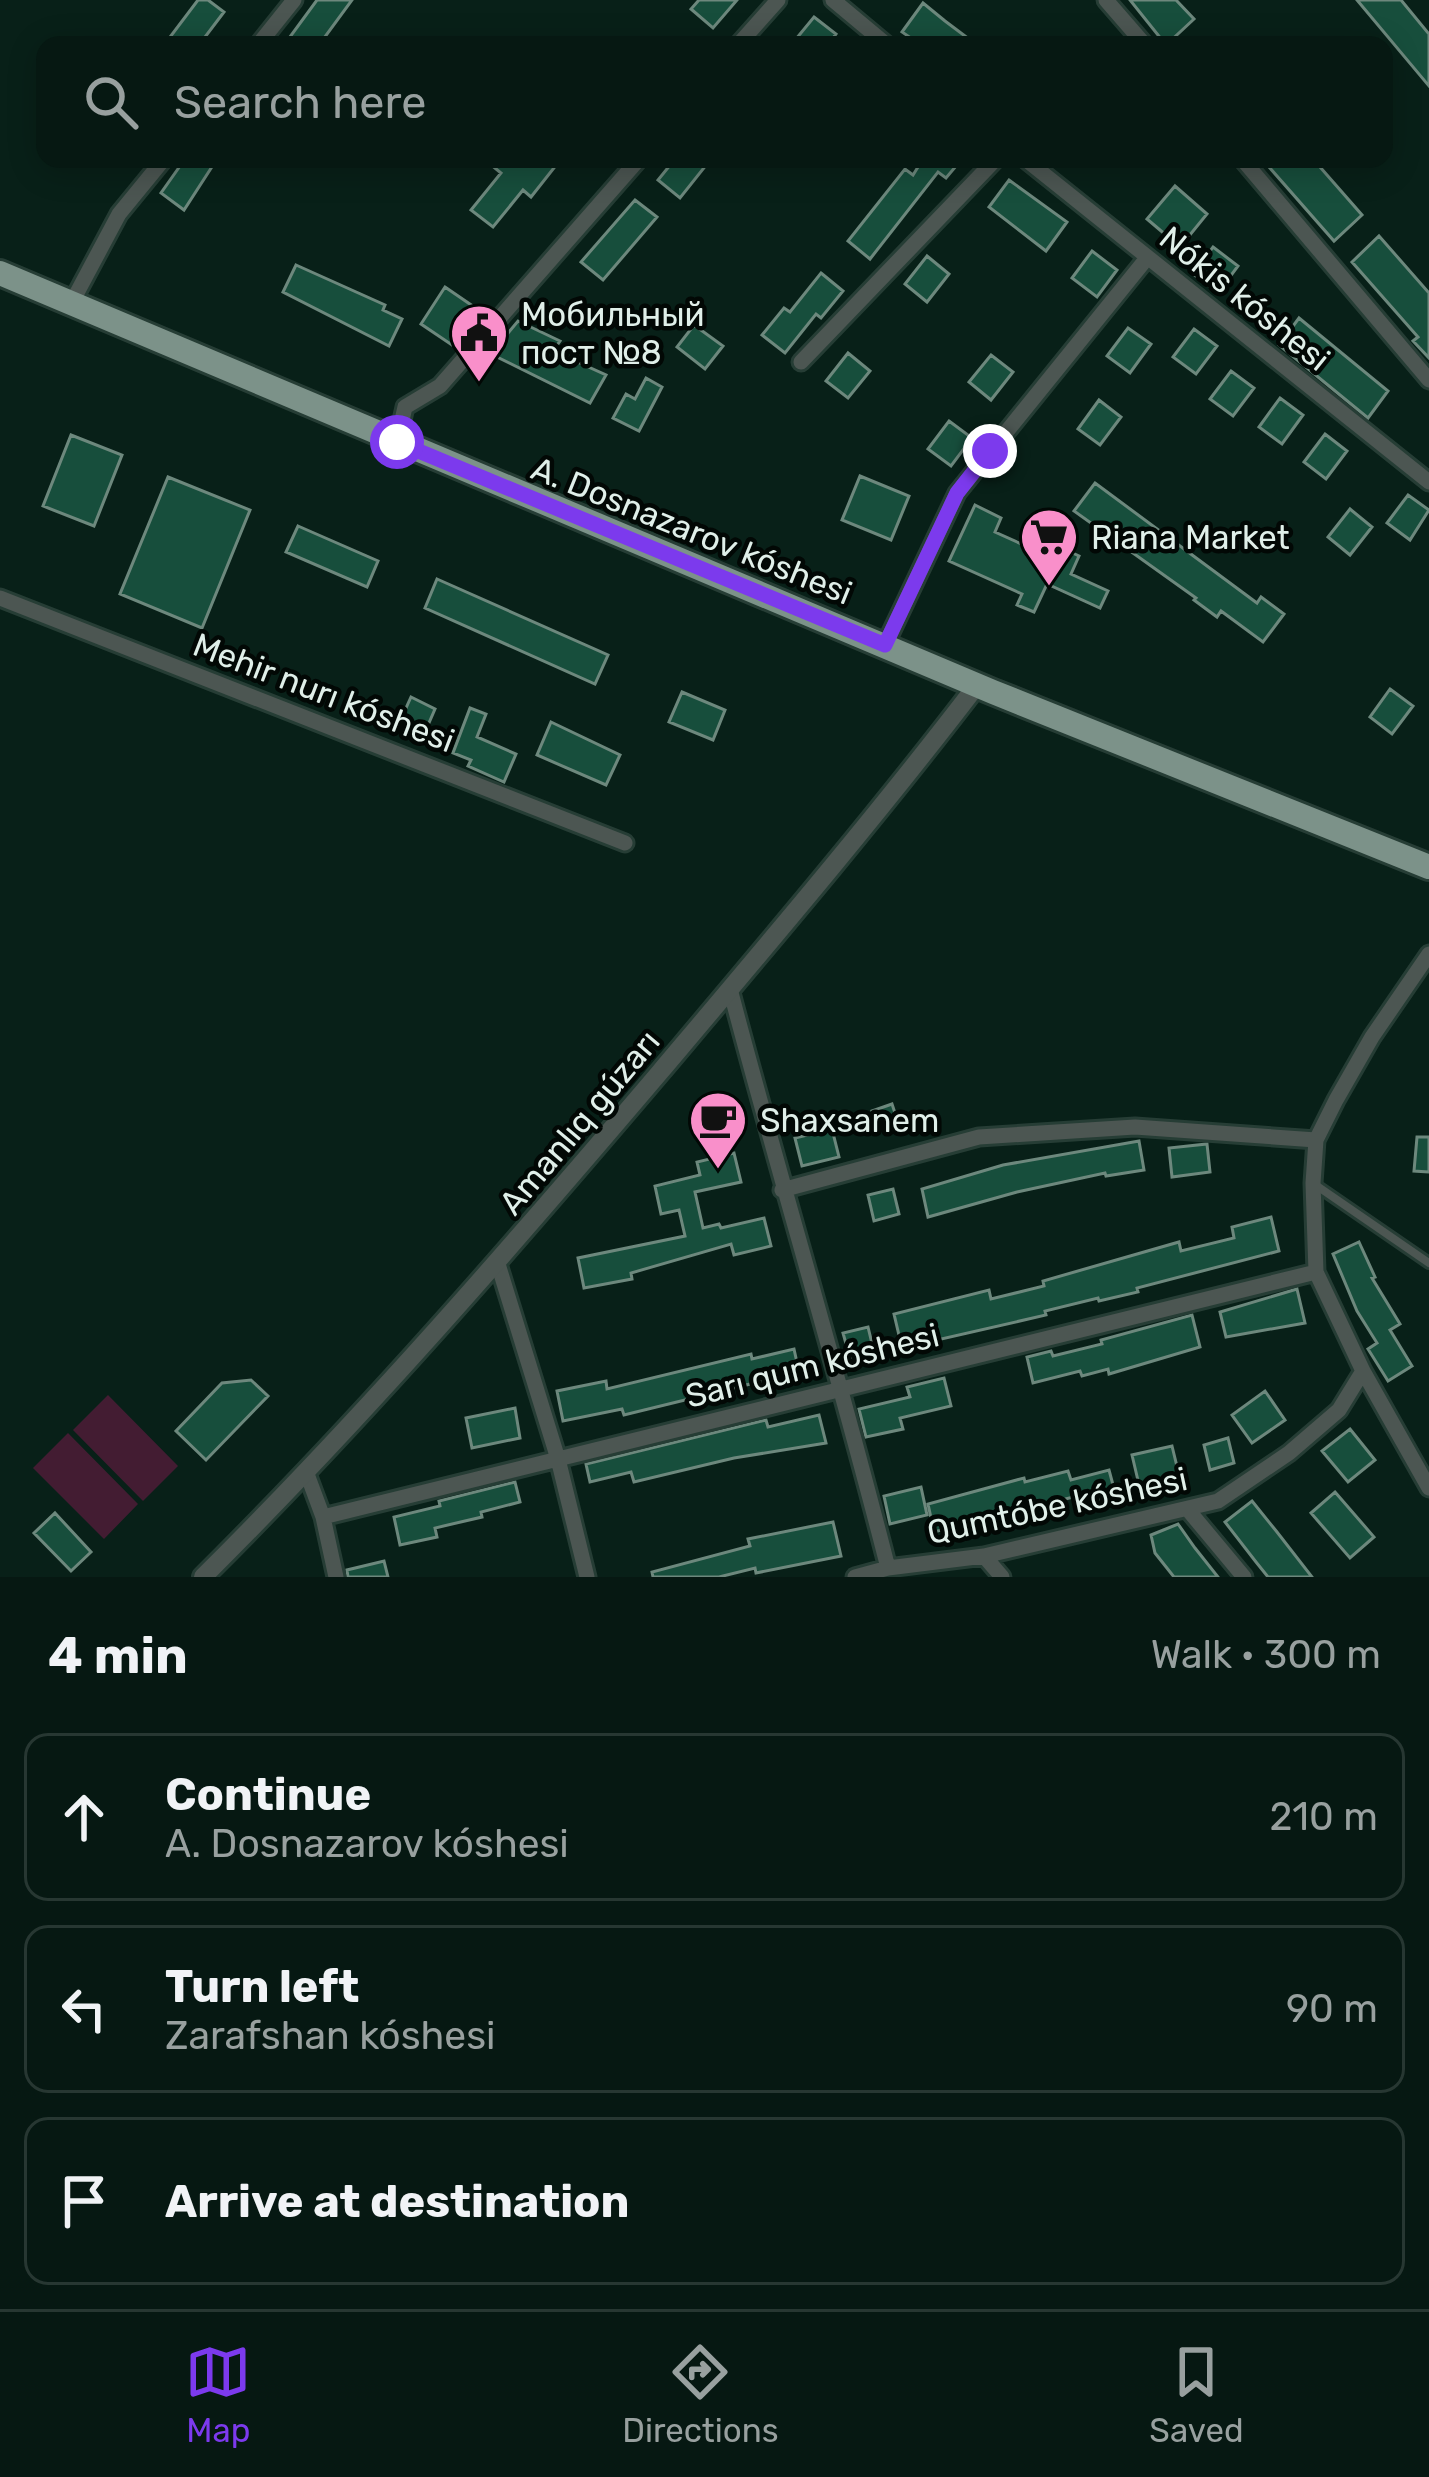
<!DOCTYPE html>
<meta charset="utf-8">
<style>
:root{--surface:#061812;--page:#142520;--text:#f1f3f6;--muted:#98a09f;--line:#273732;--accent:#7c3aed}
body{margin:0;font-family:Rubik,sans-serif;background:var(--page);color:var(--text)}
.stop{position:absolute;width:36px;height:36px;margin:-27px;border:9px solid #7c3aed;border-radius:50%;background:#fff}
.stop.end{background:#7c3aed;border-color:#fff;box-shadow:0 3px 12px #0008}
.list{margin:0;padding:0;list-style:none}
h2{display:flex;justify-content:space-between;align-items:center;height:156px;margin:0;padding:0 48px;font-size:51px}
h2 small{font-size:39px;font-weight:400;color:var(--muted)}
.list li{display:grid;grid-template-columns:78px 1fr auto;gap:36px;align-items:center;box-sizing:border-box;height:168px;margin:0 24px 24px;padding:0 24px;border:3px solid var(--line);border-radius:24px}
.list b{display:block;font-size:45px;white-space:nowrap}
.list p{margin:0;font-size:39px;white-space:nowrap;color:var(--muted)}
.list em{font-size:39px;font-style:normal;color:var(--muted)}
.icon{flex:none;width:66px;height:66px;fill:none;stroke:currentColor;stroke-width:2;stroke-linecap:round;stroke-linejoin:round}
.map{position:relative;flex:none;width:1429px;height:1577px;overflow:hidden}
.search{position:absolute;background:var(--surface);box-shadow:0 6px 30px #0003;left:36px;right:36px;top:36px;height:132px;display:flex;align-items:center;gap:30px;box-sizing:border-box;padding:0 42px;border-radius:24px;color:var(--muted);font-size:45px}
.sheet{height:732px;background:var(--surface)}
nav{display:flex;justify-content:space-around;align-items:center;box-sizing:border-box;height:168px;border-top:3px solid var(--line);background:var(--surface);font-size:33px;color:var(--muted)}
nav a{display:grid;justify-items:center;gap:6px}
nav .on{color:var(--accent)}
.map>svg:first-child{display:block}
.green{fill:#431c32}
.building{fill:#174e3c;stroke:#6d887d;stroke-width:3}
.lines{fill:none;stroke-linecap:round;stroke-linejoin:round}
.service-casing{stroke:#263d35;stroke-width:14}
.minor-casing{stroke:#263d35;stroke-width:21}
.tertiary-casing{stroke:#263d35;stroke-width:24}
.primary-casing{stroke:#263d35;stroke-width:30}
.service{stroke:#4c5652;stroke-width:8}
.minor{stroke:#4c5652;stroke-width:15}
.tertiary{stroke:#4c5652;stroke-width:18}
.primary{stroke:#7c9289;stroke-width:24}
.route{stroke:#7c3aed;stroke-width:15}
.labels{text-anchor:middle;stroke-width:9;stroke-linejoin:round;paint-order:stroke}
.street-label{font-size:33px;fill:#e0efe9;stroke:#020805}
.poi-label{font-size:33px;fill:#e0efe9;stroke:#020805;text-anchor:start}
</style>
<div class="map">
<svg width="1429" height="1577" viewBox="0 0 1429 1577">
<rect width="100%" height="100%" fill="#082018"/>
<path class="green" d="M108 1395 178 1466 143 1501 73 1430Z
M68 1433 138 1504 104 1539 33 1468Z"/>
<path class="building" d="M198 0H208L224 12 199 45H164Z
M317 0H352L319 45H284Z
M699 0H737L713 28 691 9Z
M1130 0H1176L1194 19 1166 45Z
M1357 0H1401L1429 34V86Z
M923 3 945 21 977 45H921L902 32Z
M814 17 836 34 828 45H791Z
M185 159H217L184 210 161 193Z
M484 159H561L531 197 523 190 493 227 471 210 501 173Z
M675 159H711L680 198 658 180Z
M923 159H962L946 178 938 172 870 259 848 241 905 169 913 175Z
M1262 159H1313L1362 215 1334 241Z
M1009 180 1067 222 1046 251 989 207Z
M1175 186 1207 214 1180 247 1147 219Z
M635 200 657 217 603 280 581 262Z
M1379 236 1429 293V358L1413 341 1418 337 1352 262Z
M1213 247 1238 266 1218 293 1193 274Z
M1092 251 1117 270 1097 297 1072 278Z
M927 256 949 274 927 302 905 284Z
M296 265 385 305 383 310 402 319 389 346 283 292Z
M821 273 843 291 821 318 816 314 785 353 762 335 784 308 790 312Z
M445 287 477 309 452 345 421 324Z
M1299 318 1388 391 1368 418 1279 345Z
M518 321 560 341 553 351 606 375 590 403 491 354Z
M694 325 723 346 705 369 677 347Z
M1128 328 1151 344 1130 373 1107 356Z
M1194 329 1217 346 1196 374 1173 357Z
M848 353 870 371 848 398 826 381Z
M991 355 1013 372 991 400 969 382Z
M1231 371 1254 388 1233 416 1210 399Z
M646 378 662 387 639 431 613 418 626 394 635 399Z
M1280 398 1303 415 1282 444 1259 427Z
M1099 400 1121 417 1100 445 1078 429Z
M949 421 972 438 951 466 928 449Z
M1325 434 1347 451 1326 479 1304 462Z
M71 435 122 455 94 526 43 506Z
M860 476 909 496 891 540 842 520Z
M168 477 250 510 202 628 120 594Z
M1095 483 1257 603 1261 597 1284 614 1263 642 1221 611 1217 617 1194 600 1196 598 1074 511Z
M1408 495 1429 510 1410 540 1387 523Z
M975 505 1001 518 995 532 1050 557 1055 545 1079 556 1071 574 1108 591 1100 608 1047 584 1034 612 1017 605 1022 594 949 561Z
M1350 509 1372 527 1350 555 1328 537Z
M298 526 378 561 367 587 286 552Z
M437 579 608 655 595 684 425 608Z
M1390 689 1413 706 1392 734 1370 717Z
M682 692 725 710 713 740 669 722Z
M411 697 435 709 422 739 397 728Z
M470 708 486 714 477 737 516 754 504 782 468 766 471 760 453 753Z
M551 722 620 755 606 785 537 755Z
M892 1104 896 1116 876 1123 872 1111Z
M832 1129 839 1157 802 1166 795 1138Z
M1417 1137H1429V1172L1414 1171Z
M1139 1141 1144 1170 1106 1176 1105 1173 1017 1192 928 1217 922 1189 1003 1165Z
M1207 1144 1210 1172 1172 1177 1169 1148Z
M734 1153 741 1182 695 1192 703 1228 719 1224 721 1228 764 1218 771 1246 734 1255 731 1244 631 1273 632 1279 584 1288 578 1258 685 1236 679 1210 661 1214 655 1186 700 1175 697 1162Z
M893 1189 899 1214 874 1221 868 1195Z
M1271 1217 1279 1251 1137 1288 1138 1292 1099 1301 1098 1298 1045 1311 1046 1315 902 1348 894 1314 989 1290 991 1299 1044 1286 1043 1281 1179 1242 1181 1251 1234 1238 1232 1227Z
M1359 1242 1375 1277 1372 1278 1400 1324 1390 1330 1412 1366 1388 1381 1368 1349 1377 1343 1357 1311 1333 1254Z
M1297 1289 1305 1323 1226 1337 1220 1312Z
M1192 1315 1200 1347 1109 1374 1108 1369 1082 1376 1080 1371 1033 1383 1027 1357 1051 1351 1053 1356 1102 1344 1101 1340Z
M868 1327 874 1352 850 1358 843 1333Z
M794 1349 799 1372 624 1415 622 1409 563 1421 557 1391 606 1381 607 1389 751 1354 752 1359Z
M944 1378 951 1406 900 1418 903 1429 866 1437 859 1409 910 1397 907 1387Z
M251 1380 268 1396 206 1460 176 1431 222 1383Z
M1265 1391 1285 1420 1252 1443 1232 1415Z
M515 1408 520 1438 472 1448 466 1418Z
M819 1415 826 1443 734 1458 634 1482 631 1472 590 1482 586 1464 766 1420 768 1427Z
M1350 1429 1375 1460 1348 1482 1322 1451Z
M1228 1438 1234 1463 1210 1470 1204 1445Z
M1172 1446 1180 1479 1140 1489 1132 1455Z
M1109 1470 1116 1496 1091 1502 1089 1493 934 1532 928 1504 1024 1478 1025 1482 1068 1471 1071 1480Z
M515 1482 520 1502 481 1512 482 1517 435 1528 437 1537 400 1545 394 1517 440 1506 439 1501Z
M921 1487 927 1515 890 1524 884 1496Z
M1335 1492 1374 1537 1350 1558 1311 1513Z
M1252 1501 1277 1532 1312 1577H1268L1256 1562 1225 1522Z
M55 1513 91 1552 71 1571 34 1533Z
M833 1522 841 1556 756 1573 755 1568 719 1577H653L652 1572 750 1546 748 1539Z
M1178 1524 1195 1548 1218 1577H1174L1155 1553 1151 1535Z
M384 1561 388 1577H348L347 1570Z"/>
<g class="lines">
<defs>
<path id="service" d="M1317 1186 1429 1263"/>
<path id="minor" d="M833 0 887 45
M1106 0 1145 45
M258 45 294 0
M738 45 778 0
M1025 159 1429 482
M1242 159 1429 380
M71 304 119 214 164 159
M801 362 996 159
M397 442 405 407 440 386 639 159
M0 598 625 843
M885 645 957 493 1147 258
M1429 954 1372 1037 1336 1100 1316 1140 1313 1183 1316 1272 1363 1371 1429 1488
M730 989C781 1183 839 1374 888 1568
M782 1190 979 1137 1135 1127 1316 1140
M498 1264 558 1459 587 1577
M307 1474 323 1517 336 1577
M1189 1511 1244 1577
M323 1517 1316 1272
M984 1556 1002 1577
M855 1577 888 1568 984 1556 1218 1501 1289 1453 1339 1410 1363 1371"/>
<path id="tertiary" d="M203 1577C365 1416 513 1245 660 1072 768 944 876 817 977 685"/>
<path id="primary" d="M0 273 993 692 1429 867"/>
</defs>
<use href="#service" class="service-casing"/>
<use href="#minor" class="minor-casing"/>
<use href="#tertiary" class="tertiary-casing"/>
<use href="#primary" class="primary-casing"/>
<use href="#service" class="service"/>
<use href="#minor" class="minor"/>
<use href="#tertiary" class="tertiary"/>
<use href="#primary" class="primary"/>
</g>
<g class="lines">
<path class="route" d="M397 442 885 645 957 493 990 451"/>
</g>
<defs>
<symbol id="civic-pin" viewBox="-11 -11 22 30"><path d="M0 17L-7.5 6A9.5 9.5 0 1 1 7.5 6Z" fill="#f98fca" stroke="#020805"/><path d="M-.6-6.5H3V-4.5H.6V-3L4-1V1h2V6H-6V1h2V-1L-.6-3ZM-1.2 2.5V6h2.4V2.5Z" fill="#111"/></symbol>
<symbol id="supermarket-pin" viewBox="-11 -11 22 30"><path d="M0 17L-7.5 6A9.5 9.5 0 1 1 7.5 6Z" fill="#f98fca" stroke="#020805"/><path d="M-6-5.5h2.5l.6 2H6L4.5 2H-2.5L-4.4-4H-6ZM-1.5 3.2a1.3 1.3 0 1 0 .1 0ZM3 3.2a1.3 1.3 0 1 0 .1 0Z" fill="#111"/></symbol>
<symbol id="cafe-pin" viewBox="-11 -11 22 30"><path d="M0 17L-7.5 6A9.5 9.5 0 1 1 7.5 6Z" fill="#f98fca" stroke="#020805"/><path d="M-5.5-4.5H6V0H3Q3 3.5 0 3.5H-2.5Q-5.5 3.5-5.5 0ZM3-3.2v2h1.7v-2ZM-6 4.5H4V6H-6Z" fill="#111"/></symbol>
</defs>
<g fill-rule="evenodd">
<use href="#civic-pin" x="446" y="300" width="66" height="90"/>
<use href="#supermarket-pin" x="1016" y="504" width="66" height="90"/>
<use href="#cafe-pin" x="685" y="1087" width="66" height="90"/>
</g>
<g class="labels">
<g class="street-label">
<text transform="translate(1245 298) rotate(39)" y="12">Nókis kóshesi</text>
<text transform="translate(692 530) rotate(22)" y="12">A. Dosnazarov kóshesi</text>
<text transform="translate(324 692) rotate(21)" y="12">Mehir nurı kóshesi</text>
<text transform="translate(579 1122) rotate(-50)" y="12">Amanlıq gúzarı</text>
<text transform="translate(812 1365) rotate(-14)" y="12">Sarı qum kóshesi</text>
<text transform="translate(1057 1505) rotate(-12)" y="12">Qumtóbe kóshesi</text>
</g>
<g class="poi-label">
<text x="521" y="326">Мобильный<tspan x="521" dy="38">пост №8</tspan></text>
<text x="1091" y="549">Riana Market</text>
<text x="760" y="1132">Shaxsanem</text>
</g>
</g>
</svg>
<div class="stop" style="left:397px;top:442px"></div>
<div class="stop end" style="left:990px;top:451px"></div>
<div class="search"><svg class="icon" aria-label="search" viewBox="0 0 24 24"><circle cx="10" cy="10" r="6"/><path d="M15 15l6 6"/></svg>Search here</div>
</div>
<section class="sheet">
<h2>4 min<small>Walk · 300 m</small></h2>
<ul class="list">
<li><svg class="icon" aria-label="ahead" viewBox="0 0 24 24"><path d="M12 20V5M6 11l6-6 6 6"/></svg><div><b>Continue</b><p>A. Dosnazarov kóshesi</p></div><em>210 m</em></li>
<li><svg class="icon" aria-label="left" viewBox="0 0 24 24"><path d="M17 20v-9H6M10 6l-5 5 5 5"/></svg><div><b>Turn left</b><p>Zarafshan kóshesi</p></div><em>90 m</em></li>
<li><svg class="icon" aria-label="arrive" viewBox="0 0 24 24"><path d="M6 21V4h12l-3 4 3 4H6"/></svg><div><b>Arrive at destination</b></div></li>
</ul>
</section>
<nav>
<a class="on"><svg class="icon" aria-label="map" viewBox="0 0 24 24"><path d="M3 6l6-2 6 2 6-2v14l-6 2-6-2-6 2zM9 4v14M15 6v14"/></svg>Map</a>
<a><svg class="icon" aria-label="directions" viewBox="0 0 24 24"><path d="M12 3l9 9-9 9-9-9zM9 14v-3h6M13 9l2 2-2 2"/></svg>Directions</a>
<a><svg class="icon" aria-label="saved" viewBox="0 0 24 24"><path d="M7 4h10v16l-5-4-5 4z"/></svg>Saved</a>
</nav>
